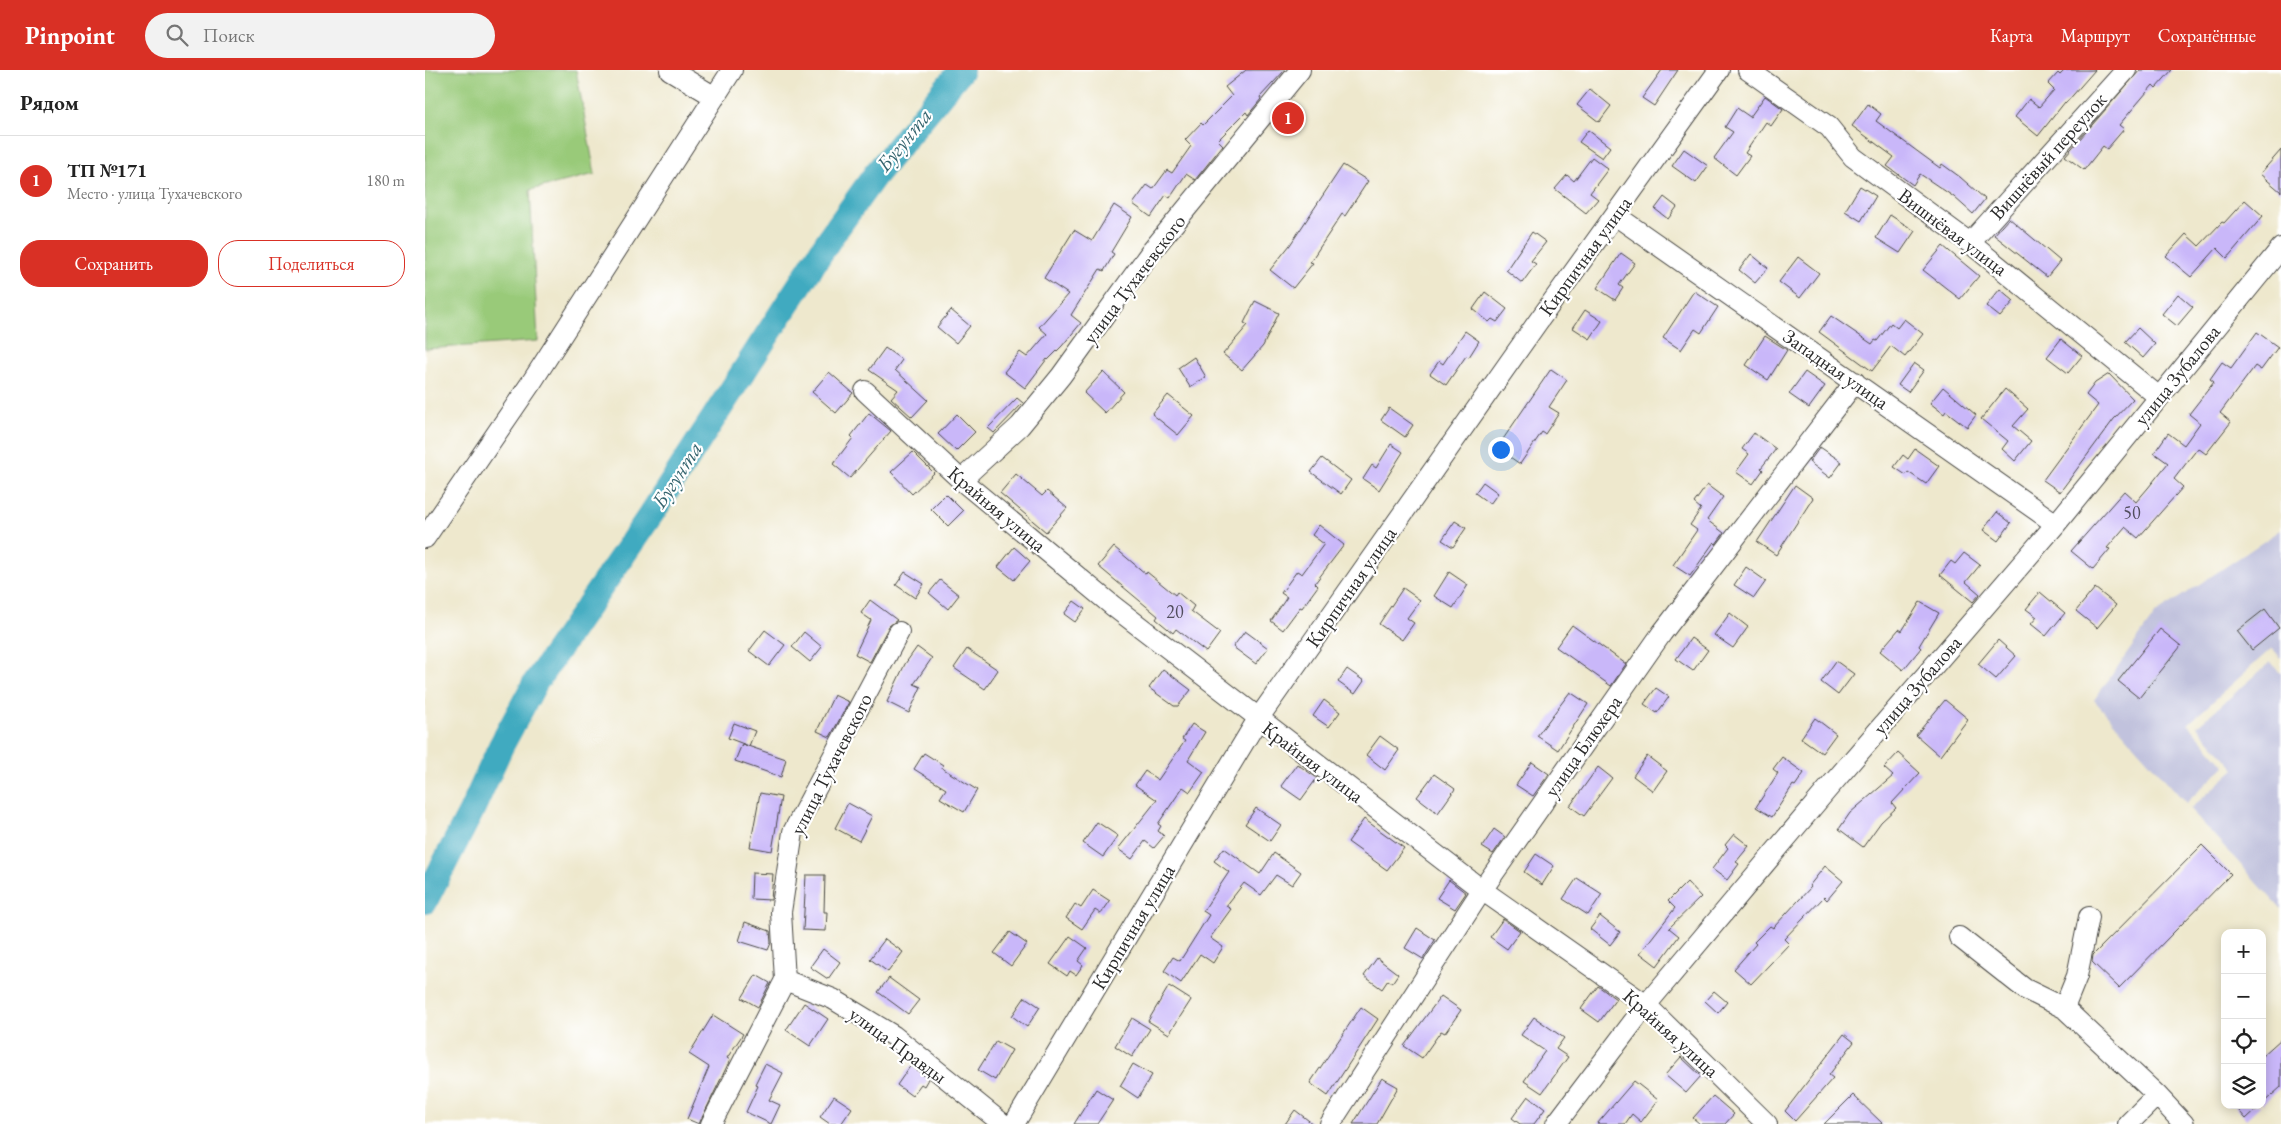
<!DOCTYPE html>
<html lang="ru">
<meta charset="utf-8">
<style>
:root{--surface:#fff;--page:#f2f2f2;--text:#222;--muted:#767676;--line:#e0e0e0;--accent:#d93025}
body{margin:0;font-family:"EB Garamond",serif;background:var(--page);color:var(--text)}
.controls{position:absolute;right:15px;bottom:15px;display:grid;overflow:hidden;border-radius:10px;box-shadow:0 2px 12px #0003}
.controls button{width:45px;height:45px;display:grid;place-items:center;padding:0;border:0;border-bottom:1px solid var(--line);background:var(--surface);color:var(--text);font:25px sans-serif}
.you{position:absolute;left:1075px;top:379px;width:18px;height:18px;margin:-12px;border:4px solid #fff;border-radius:50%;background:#1a73e8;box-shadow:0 0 0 8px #1a73e833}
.badge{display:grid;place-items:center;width:32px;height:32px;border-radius:50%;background:var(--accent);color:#fff;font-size:16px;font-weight:700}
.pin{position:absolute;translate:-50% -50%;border:2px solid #fff;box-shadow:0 1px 5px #0006}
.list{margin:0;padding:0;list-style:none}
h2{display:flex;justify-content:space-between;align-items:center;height:65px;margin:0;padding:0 20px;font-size:21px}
h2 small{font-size:16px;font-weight:400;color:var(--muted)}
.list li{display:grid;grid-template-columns:32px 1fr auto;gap:15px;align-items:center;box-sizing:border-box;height:90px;padding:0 20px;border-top:1px solid var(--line)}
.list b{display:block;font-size:19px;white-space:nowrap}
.list p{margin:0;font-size:16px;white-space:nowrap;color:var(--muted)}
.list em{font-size:16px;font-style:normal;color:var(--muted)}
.actions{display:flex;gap:10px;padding:15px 20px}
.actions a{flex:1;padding:11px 0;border:1px solid var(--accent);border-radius:20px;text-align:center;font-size:18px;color:var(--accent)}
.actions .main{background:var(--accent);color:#fff}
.icon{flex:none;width:28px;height:28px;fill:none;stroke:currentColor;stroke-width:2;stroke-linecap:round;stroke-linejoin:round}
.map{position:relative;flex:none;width:1856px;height:1054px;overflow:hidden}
header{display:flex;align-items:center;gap:30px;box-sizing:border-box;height:70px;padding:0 25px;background:var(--accent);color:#fff}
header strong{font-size:24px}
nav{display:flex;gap:28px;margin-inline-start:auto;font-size:18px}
.search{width:350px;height:45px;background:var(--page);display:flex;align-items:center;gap:12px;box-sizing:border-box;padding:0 18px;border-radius:28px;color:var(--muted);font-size:19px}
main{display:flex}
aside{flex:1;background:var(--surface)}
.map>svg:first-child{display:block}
.industrial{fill:#c1c2dd}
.green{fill:#99ca79;stroke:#627a52}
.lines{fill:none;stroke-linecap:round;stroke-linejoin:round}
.river{stroke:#40aac0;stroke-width:26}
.building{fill:#c9b7f9}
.minor-casing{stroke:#484743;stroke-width:22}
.minor{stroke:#fff;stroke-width:20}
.labels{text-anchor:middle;stroke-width:4.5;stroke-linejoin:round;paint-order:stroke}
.number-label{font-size:18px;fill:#524e5e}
.street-label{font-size:20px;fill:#2b2b2b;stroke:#fff}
.water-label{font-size:21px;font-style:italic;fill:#34646e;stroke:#fff}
</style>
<header>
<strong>Pinpoint</strong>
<div class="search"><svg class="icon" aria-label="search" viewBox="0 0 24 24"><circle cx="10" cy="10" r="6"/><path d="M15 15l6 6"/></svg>Поиск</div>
<nav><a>Карта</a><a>Маршрут</a><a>Сохранённые</a></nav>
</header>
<main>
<aside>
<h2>Рядом<small></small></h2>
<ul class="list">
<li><span class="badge">1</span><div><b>ТП №171</b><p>Место · улица Тухачевского</p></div><em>180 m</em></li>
</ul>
<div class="actions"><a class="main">Сохранить</a><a>Поделиться</a></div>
</aside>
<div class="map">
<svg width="1856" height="1054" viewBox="0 0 1856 1054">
<rect width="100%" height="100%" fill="#fff"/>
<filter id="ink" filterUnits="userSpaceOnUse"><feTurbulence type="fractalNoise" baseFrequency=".02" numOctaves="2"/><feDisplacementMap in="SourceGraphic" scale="10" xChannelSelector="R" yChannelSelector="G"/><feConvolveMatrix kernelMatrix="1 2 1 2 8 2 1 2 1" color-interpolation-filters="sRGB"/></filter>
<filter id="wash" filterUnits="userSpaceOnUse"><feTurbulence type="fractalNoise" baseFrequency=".0096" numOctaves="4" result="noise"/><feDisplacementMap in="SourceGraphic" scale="20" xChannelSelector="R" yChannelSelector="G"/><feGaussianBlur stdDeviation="1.12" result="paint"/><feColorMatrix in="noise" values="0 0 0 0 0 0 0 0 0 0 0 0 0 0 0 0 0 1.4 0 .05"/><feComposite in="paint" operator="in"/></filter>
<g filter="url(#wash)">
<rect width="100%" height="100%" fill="#eee8cd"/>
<path class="industrial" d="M1856 460V588L1847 578 1763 654 1800 696 1761 733 1669 630 1731 543Z
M1846 592 1856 604V839L1765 739 1810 699 1772 656Z"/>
<path class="green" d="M0 0H151L170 104 105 120 113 271 0 279Z"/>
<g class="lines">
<path class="river" d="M0 831 46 742 76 676 110 613 229 440 407 165 450 105 536 0"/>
</g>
<g id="blocks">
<path class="building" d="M821 0H860L835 27 836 29 823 45 821 42 793 70 798 75 770 110 761 104 745 128 741 125 726 147 708 134 722 115 728 119 742 100 747 103 766 76 760 70 776 53 778 55 807 26 800 17Z
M1237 0H1253L1229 36 1217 28Z
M1640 0H1670L1641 33 1640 32 1613 66 1590 47 1604 29 1614 37 1629 20 1623 14 1633 3 1635 5Z
M1715 0H1747L1731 18 1728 15 1694 55 1699 59 1682 79 1678 76 1659 100 1640 86Z
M1165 19 1186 36 1174 52 1152 35Z
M1340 26 1358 39 1346 56 1341 52 1320 83 1325 86 1311 105 1289 88 1308 62 1300 57 1312 38 1325 47Z
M1443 34 1456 44 1451 51 1515 98 1517 94 1535 107 1560 129 1548 144 1529 127 1495 104 1488 115 1462 96 1469 87 1427 56Z
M862 37 874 47 864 58 852 49Z
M1163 60 1185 77 1177 88 1154 72Z
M1259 79 1283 96 1271 113 1247 96Z
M1856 80V122L1835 104Z
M1167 87 1183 99 1165 123 1173 129 1161 143 1130 119 1142 105 1149 111Z
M918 95 943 111 920 146 917 144 885 192 888 193 868 218 845 200 865 175Z
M1435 116 1451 126 1436 151 1420 141Z
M1239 127 1252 137 1243 149 1230 139Z
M1820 130 1838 146 1802 188 1792 178 1766 207 1741 186 1761 164 1774 176 1797 152 1799 153Z
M689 135 707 147 686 182 689 184 679 201 675 199 646 245 656 253 637 276 623 290 622 289 600 318 579 302 595 282 602 287 622 264 614 257 643 224 619 208 649 160 667 171Z
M1465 145 1490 161 1475 183 1451 168Z
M1584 148 1635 191 1622 207 1569 165Z
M1107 162 1121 172 1106 191 1111 194 1097 213 1081 200Z
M1518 176 1554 206 1535 229 1498 200Z
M1196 183 1210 193 1194 215 1198 218 1190 230 1172 218Z
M1326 184 1343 198 1330 213 1314 200Z
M1373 187 1394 203 1375 228 1354 212Z
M1575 219 1589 231 1575 247 1561 236Z
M1269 221 1293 237 1276 263 1270 259 1256 280 1238 268Z
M1060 222 1082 239 1072 252 1067 249 1064 252 1048 239Z
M1753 224 1768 237 1752 256 1737 244Z
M830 231 854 243 838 276 817 300 798 284 823 255 819 253Z
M526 240 545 256 531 273 512 257Z
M1160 240 1177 251 1165 269 1148 258Z
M1406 246 1447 274 1450 270 1452 271 1466 253 1472 258 1479 249 1498 264 1480 287 1466 276 1447 301 1394 262Z
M1713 258 1730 274 1718 288 1700 272Z
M1040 261 1054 271 1044 287 1041 286 1021 315 1005 304 1014 291 1018 294Z
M1832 262 1853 277 1836 300 1830 296 1795 343 1806 352 1781 384 1773 378 1749 409 1758 417 1713 468 1700 457 1682 478 1685 479 1668 499 1646 481 1699 421 1711 432 1723 418 1743 393 1729 383 1743 363 1759 375 1775 353 1764 344 1789 312 1785 309 1797 292 1806 298Z
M1340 266 1362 280 1343 310 1321 295Z
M1636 269 1657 286 1643 303 1622 287Z
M460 278 477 290 470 300 503 330 487 347 466 328 473 320 444 300Z
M769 287 781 307 765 317 753 298Z
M1489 293 1499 300 1483 322 1473 315Z
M1126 299 1142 310 1124 337 1134 343 1120 364 1117 362 1095 394 1072 378Z
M404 302 428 323 411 343 387 322Z
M678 302 699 322 680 343 659 323Z
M1380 302 1400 316 1384 338 1364 324Z
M1684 304 1708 329 1689 349 1635 422 1618 410 1673 335 1661 325 1670 313Z
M1518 317 1551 345 1542 357 1521 341 1519 344 1505 333Z
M1580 319 1603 339 1588 356 1606 371 1590 391 1577 379 1583 371 1556 349Z
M743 325 769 346 753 365 727 344Z
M592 328 598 333 569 363 563 358Z
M964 338 988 355 980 367 956 350Z
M444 343 466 361 425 408 408 394 428 368 426 366Z
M532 344 550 362 531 381 513 364Z
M1329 363 1351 379 1336 398 1338 400 1328 414 1311 402 1324 384 1317 379Z
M966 374 978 382 954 420 938 409 947 395 951 398Z
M1395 377 1417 392 1405 408 1384 392Z
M1490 379 1514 396 1501 414 1483 402 1481 405 1469 397 1478 385 1483 389Z
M488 382 509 403 487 424 466 402Z
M897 388 926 410 916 424 886 402Z
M591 404 617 426 622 421 642 438 621 462 575 423Z
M1058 412 1073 423 1065 434 1050 423Z
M1282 415 1298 427 1282 450 1299 463 1291 474 1289 472 1265 506 1248 495 1272 460 1265 455 1276 439 1269 433Z
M1370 415 1388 428 1351 485 1332 472Z
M521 424 538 441 523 456 506 439Z
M1572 442 1586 453 1573 471 1558 460Z
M1030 451 1041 458 1028 477 1017 470Z
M894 455 919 475 890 513 893 516 877 538 875 537 858 560 846 551 862 527 856 523 872 501 877 504 899 474 887 465Z
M589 477 605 491 589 510 573 497Z
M689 477 721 504 722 502 750 525 752 522 769 536 766 541 795 563 781 582 751 559 748 563 731 549 733 546 673 496Z
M1539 483 1555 495 1541 512 1555 524 1548 532 1515 505 1526 491 1530 494Z
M1321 497 1341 511 1329 528 1309 515Z
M480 502 499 514 490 528 471 515Z
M1024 502 1043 515 1028 538 1009 526Z
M515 510 534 525 523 539 504 523Z
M978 518 995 530 982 548 989 553 977 570 954 554Z
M1670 518 1691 535 1672 558 1651 541Z
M1615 522 1640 543 1621 566 1606 554 1612 547 1601 539Z
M445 530 472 550 464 556 445 592 430 584 446 550 436 543Z
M649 531 660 539 650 552 639 544Z
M1495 532 1514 543 1494 576 1496 578 1478 600 1455 581 1474 559 1477 561Z
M1840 539 1854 558 1827 580 1812 561Z
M1305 543 1323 557 1308 578 1289 565Z
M1147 555 1201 594 1186 616 1131 577Z
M1735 559 1756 576 1714 628 1693 611Z
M340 560 360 575 344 596 324 581Z
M820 561 843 578 831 594 808 577Z
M379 562 397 577 385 592 367 577Z
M1266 568 1283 580 1268 601 1251 589Z
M1573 570 1591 586 1571 609 1553 594Z
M492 577 507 588 489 614 496 617 484 643 462 632 480 594Z
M542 579 573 600 560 619 529 598Z
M1411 591 1429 604 1413 625 1396 612Z
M738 599 766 620 753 636H749L724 618Z
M922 599 939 611 930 624 913 612Z
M1231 618 1244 627 1232 643 1219 634Z
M1145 622 1163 634 1133 680 1112 666Z
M409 625 424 632 405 667 392 661Z
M899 630 915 642 904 657 888 646Z
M1520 630 1543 649 1515 686 1491 665Z
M1390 648 1411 664 1397 683 1376 668Z
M309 653 330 661 324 676 303 668Z
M767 654 780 662 763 690 779 702 765 722 758 717 733 754 736 756 733 761 739 766 729 778 720 771 707 789 693 779 732 730 710 715 720 701 733 710 760 671 757 669Z
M955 666 974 680 960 700 941 685Z
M317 674 361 689 356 707 310 691Z
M499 683 518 695 517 698 552 720 539 742 515 728 521 719 489 699Z
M1473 683 1495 703 1467 733 1471 738 1456 752 1438 777 1414 759 1425 743 1468 706 1459 698Z
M1222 686 1242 701 1228 721 1208 706Z
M1357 687 1379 703 1370 716 1368 715 1347 747 1331 737 1353 703 1348 699Z
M1107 692 1124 704 1108 726 1091 715Z
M872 694 892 708 876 730 856 716Z
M1173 697 1187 708 1159 746 1145 736Z
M1009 704 1030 719 1013 743 992 727Z
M335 723 356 727 347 781 325 777Z
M423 733 447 746 434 771 410 758Z
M831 738 856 755 845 771 820 754Z
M939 749 979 778 962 800 923 772Z
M672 752 693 766 678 787 658 773Z
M1069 759 1080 767 1068 784 1057 777Z
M1309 764 1324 776 1311 792 1314 794 1302 810 1287 799 1303 778 1300 775Z
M1777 775 1806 804 1694 918 1667 892 1668 885Z
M799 778 835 804 849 783 876 802 867 815 851 805 836 825 819 813 801 836 806 839 785 868 798 877 788 893 775 884 756 913 739 901 748 887 755 891 784 845 778 841 804 802 789 791Z
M1111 784 1129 796 1117 815 1099 802Z
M1400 796 1418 811 1402 830 1399 827 1359 869 1364 874 1326 914 1309 899 1331 874 1329 872 1345 856 1348 858 1386 817 1384 816Z
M327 803 348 804 346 830 326 829Z
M381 805H400L399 842H402L401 861 378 860Z
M1152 808 1177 824 1163 845 1138 829Z
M1024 810 1041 823 1030 839 1012 828Z
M1262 812 1276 827 1244 858 1254 866 1232 896 1215 883 1250 838 1243 831Z
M668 820 685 831 676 844 670 840 657 859 641 848 650 834 656 838Z
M1175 846 1195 862 1185 875 1165 859Z
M1078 849 1095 861 1082 879 1065 867Z
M320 852 345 861 346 873 343 880 314 871Z
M992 858 1010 870 998 889 980 878Z
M585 862 602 874 586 896 569 883Z
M645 866 662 878 653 891 658 895 651 905 645 901 642 906 625 894Z
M460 869 478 882 463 902 445 889Z
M398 879 415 892 403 909 385 897Z
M952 888 973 904 967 913 963 910 957 919 939 906Z
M331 905 345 913 333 937 317 928Z
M464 908 494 930 483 944 453 922Z
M744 916 766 930 744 964 723 951Z
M1173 916 1191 929 1174 952 1156 939Z
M1289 921 1302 932 1293 943 1280 931Z
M1016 926 1036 940 1020 963 1016 961 997 988 979 976Z
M600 927 615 937 602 957 587 946Z
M379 933 403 949 385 976 361 960Z
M936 937 953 949 903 1026 885 1013Z
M288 945 318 964 302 988 305 990 274 1054 262 1049 284 997 264 984Z
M1109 947 1139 968 1131 979 1143 987 1117 1023 1099 1011 1120 981 1096 965Z
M707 948 725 959 707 987 690 976Z
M1419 964 1429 972 1404 1005 1408 1008 1370 1051 1360 1041Z
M1856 969V1017L1837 1034V986Z
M571 971 587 980 570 1010 553 1000Z
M1256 987 1276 1006 1261 1023 1240 1005Z
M340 994 358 1003 344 1030 355 1035 346 1054 321 1042 333 1016 330 1014Z
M708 994 727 1005 713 1028 695 1016Z
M486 995 503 1009 499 1016 496 1014 487 1026 472 1015Z
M957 1008 973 1017 952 1054H928Z
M1209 1011 1233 1030 1216 1052 1207 1044 1200 1054H1172Z
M671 1019 688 1030 672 1054H649Z
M1428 1025 1458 1054H1399Z
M409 1026 427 1038 416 1054H405L395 1047Z
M1103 1026 1120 1039 1109 1054H1095L1087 1048Z
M1288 1026 1309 1044 1300 1054H1275L1268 1048Z
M1809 1035H1836L1821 1049Z
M870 1040 888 1054H860Z"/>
</g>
</g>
<g filter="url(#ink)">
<use href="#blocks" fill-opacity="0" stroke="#484743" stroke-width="1"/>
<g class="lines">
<defs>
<path id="minor" d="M245 0 290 27
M1323 0 1404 57 1428 87 1545 173 1734 327
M1190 145 1631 454
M1545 173 1701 0
M440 321 536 410 688 536 1057 820 1221 935 1342 1054
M536 410 595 356 636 306 725 183 875 0
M0 468 108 310 307 0
M1534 867 1600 919 1639 938 1732 1025 1759 1054
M360 910 408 929 469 966 578 1054
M1639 938 1652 906 1664 847
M286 1054 360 910 356 842 368 762 474 562
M589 1054 833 649 1112 253 1294 0
M905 1054 1057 820 1237 563 1430 312
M1131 1054 1221 935 1401 721 1631 454 1856 178
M1703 1054 1732 1025"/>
</defs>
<use href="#minor" class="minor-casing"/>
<use href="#minor" class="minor"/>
</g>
</g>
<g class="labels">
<g class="number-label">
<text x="1707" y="449">50</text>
<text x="750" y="548">20</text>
</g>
<g class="street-label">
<text transform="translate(1623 86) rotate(-48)" y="7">Вишнёвый переулок</text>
<text transform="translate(1528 162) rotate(37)" y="7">Вишнёвая улица</text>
<text transform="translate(1160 186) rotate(-54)" y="7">Кирпичная улица</text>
<text transform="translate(709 209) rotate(-53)" y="7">улица Тухачевского</text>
<text transform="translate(1411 299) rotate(35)" y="7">Западная улица</text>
<text transform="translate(1752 305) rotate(-51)" y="7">улица Зубалова</text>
<text transform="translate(572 439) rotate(40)" y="7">Крайняя улица</text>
<text transform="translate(926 517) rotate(-55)" y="7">Кирпичная улица</text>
<text transform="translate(1492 615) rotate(-49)" y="7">улица Зубалова</text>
<text transform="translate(1158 676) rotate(-55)" y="7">улица Блюхера</text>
<text transform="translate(888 692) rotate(37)" y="7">Крайняя улица</text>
<text transform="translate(406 694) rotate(-63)" y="7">улица Тухачевского</text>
<text transform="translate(708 857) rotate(-59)" y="7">Кирпичная улица</text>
<text transform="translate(1246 963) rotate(42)" y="7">Крайняя улица</text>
<text transform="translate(473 975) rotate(36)" y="7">улица Правды</text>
</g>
<g class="water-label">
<text transform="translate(479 70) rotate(-51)" y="7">Бугунта</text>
<text transform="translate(252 405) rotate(-57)" y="7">Бугунта</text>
</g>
</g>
</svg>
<div class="controls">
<button>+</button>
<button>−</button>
<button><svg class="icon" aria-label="locate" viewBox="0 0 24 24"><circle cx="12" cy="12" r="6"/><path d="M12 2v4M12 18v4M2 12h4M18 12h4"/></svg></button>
<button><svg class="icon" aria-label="layers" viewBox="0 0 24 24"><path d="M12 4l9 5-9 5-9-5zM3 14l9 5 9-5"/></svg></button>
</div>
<div class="you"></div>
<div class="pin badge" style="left:863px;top:48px">1</div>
</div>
</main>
